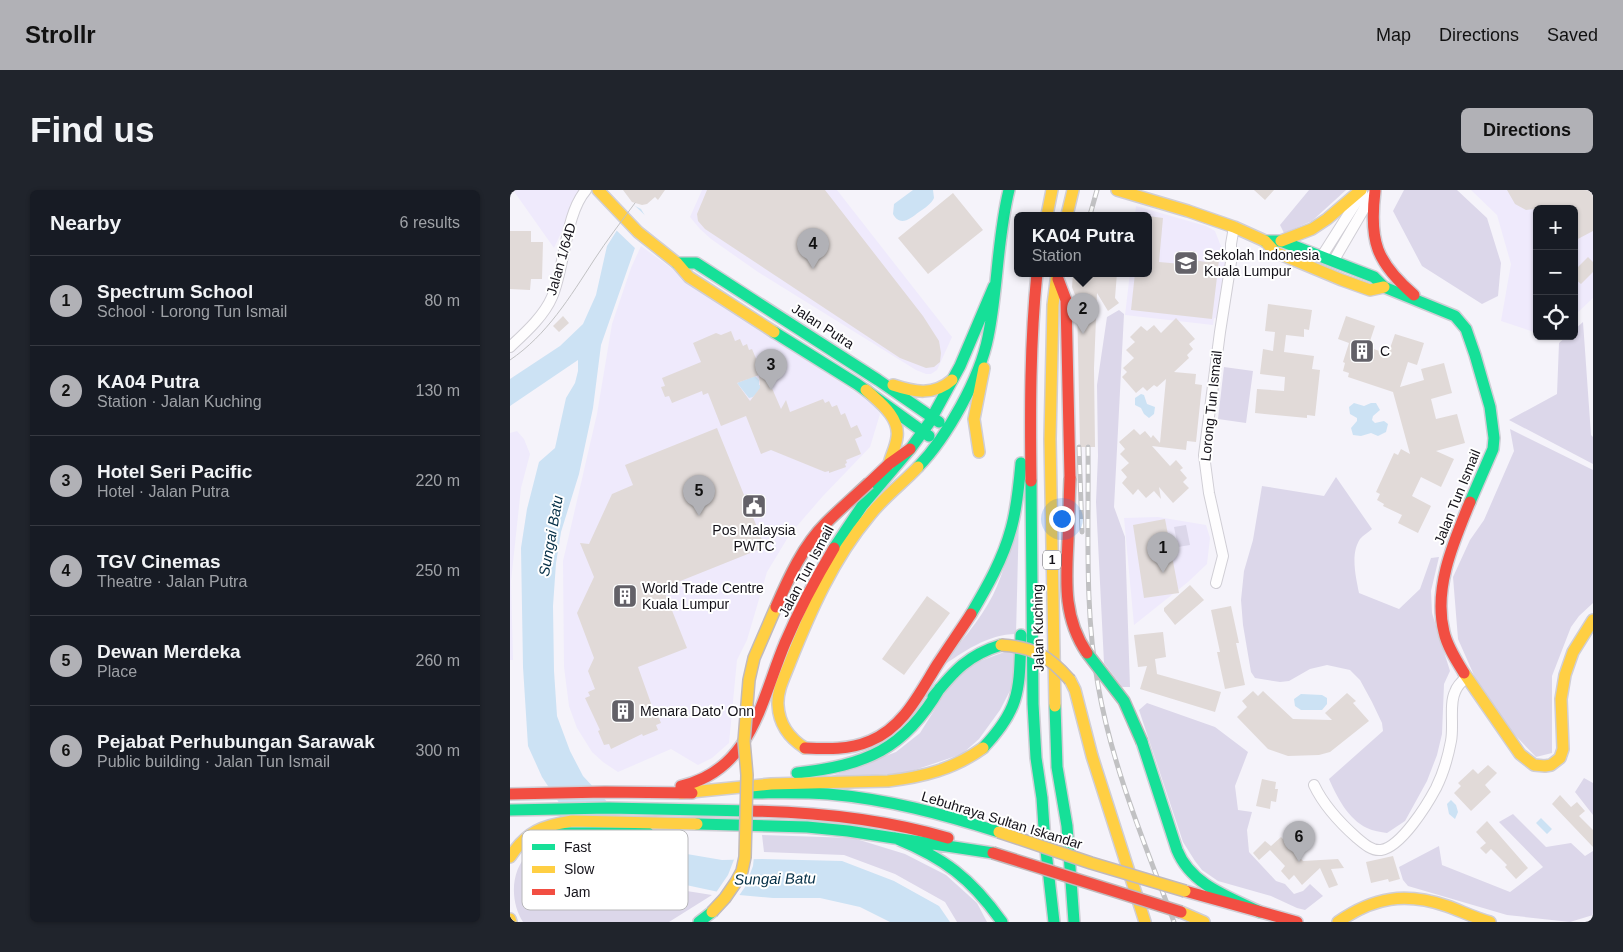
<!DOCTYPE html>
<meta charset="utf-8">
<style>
:root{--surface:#171b24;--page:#20242c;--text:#f1f3f6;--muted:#9ea1a6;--line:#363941;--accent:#b1b1b6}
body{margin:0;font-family:Arial,sans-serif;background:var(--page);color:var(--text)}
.controls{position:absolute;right:15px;top:15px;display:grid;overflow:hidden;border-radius:8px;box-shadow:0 1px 4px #0004}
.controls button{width:45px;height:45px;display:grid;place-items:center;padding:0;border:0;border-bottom:1px solid var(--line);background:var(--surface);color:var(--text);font:25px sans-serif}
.you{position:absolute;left:551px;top:328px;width:18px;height:18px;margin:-12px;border:4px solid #fff;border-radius:50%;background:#1a73e8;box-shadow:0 0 0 8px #1a73e833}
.badge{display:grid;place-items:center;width:32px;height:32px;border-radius:50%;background:var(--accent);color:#111;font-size:16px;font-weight:700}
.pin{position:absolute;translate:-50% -41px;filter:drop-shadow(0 1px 2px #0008)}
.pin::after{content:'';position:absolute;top:26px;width:18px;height:15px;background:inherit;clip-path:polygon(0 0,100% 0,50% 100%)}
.popup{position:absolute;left:504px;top:22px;width:138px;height:65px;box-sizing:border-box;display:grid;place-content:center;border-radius:8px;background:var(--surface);filter:drop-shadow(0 1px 4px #0005);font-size:16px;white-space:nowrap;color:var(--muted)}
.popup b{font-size:19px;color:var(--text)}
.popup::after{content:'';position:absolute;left:50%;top:100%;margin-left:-10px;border:10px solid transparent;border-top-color:var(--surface)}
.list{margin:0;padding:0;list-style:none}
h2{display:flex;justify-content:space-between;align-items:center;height:65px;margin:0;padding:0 20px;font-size:21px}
h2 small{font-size:16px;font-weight:400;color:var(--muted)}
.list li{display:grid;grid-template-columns:32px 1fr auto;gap:15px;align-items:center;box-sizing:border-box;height:90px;padding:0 20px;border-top:1px solid var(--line)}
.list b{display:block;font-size:19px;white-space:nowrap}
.list p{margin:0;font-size:16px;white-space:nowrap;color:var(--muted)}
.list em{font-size:16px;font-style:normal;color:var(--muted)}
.icon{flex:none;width:28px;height:28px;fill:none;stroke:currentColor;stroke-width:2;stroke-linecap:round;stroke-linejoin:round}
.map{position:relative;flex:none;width:1083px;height:732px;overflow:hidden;border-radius:8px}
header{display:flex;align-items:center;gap:30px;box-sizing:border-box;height:70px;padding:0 25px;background:var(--accent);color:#111}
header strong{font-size:24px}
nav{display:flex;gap:28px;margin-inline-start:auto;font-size:18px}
.intro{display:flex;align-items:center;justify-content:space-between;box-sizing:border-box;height:120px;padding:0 30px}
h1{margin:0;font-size:35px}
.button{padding:12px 22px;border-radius:8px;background:var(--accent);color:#111;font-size:18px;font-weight:700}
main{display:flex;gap:30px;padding:0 30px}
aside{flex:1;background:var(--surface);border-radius:8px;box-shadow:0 1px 4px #0004}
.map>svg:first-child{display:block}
.built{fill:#efeafc}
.green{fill:#dcd7ea}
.water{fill:#cce2f4}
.pier{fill:#f5f3fa}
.building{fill:#e1dad8;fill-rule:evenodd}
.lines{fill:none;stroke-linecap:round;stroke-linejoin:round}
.street-casing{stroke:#d0ced5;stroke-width:12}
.fast-casing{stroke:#d0ced5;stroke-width:14}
.slow-casing{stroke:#d0ced5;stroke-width:14}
.jam-casing{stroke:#d0ced5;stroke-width:14}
.street{stroke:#fefdfe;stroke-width:10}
.fast{stroke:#16e098;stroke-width:11}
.slow{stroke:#ffcf43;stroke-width:11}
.jam{stroke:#f24e42;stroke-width:11}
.tram{stroke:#c1c1c3;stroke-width:1}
.rail-casing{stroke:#c1c1c3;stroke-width:5}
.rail{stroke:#fff;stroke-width:3;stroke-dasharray:9;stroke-linecap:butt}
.fast-bridge-casing{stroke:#c1babc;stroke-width:14;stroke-linecap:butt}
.slow-bridge-casing{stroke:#c1babc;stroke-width:14;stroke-linecap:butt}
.jam-bridge-casing{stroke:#c1babc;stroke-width:14;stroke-linecap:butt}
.fast-bridge{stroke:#16e098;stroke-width:11}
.slow-bridge{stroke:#ffcf43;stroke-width:11}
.jam-bridge{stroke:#f24e42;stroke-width:11}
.labels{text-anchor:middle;stroke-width:4;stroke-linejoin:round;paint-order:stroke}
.shield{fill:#fff;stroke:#5a595e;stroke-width:1}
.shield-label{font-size:12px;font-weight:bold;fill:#141219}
.poi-label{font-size:14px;fill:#141219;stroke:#fff;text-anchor:start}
.street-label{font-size:14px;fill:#141219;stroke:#fff}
.water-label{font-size:15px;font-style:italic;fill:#042e45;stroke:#fff}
.key{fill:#fff;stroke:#b8b8ba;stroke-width:1}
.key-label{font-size:14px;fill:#141219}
</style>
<header>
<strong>Strollr</strong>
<nav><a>Map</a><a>Directions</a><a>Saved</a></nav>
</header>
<div class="intro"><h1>Find us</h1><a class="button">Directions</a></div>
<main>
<aside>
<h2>Nearby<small>6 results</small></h2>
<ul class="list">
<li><span class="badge">1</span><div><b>Spectrum School</b><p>School · Lorong Tun Ismail</p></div><em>80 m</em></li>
<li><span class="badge">2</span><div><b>KA04 Putra</b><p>Station · Jalan Kuching</p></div><em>130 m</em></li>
<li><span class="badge">3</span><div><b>Hotel Seri Pacific</b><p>Hotel · Jalan Putra</p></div><em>220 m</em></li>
<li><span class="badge">4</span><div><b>TGV Cinemas</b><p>Theatre · Jalan Putra</p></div><em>250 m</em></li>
<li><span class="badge">5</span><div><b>Dewan Merdeka</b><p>Place</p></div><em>260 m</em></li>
<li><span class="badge">6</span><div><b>Pejabat Perhubungan Sarawak</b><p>Public building · Jalan Tun Ismail</p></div><em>300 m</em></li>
</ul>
</aside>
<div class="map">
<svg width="1083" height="732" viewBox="0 0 1083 732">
<rect width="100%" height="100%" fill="#f5f3fa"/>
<path class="built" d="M3 0H71L44 58Z
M192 0H327L442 147 427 180 421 184H416L406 180 248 82 201 49 190 39 180 27Z
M961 0H1083V108L1064 126V19H1027V143L991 131 1001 74 987 25Z
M626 16 696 36 705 41 712 59 716 63 707 129 704 128 703 135 615 125 620 83H638V25H625Z
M131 56 215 117 362 213 370 224 360 257 313 306 280 344 257 382 237 450 227 470 219 553 202 568 188 575 161 559 108 582 93 572 82 562 67 538 59 516 54 477 53 371 87 224 102 134 121 78Z
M7 241 14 249 20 264 11 298 1 391 3 470H0V243Z
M648 327 696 335 700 348 697 374 678 392 624 435 614 328Z"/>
<path class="green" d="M799 0H836L802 31 774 43 770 35Z
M894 0H947L977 28 991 73 988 106 972 114 912 76 883 21Z
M609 120 614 124 604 317 615 347 620 497H612L594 473 586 312 588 266 587 195 597 127Z
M1073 132 1081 245 1083 247V274L999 230 1047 204 1049 153 1057 146H1064V140Z
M714 177 743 181 736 233 708 229Z
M1000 239 1083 280V413L1069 426 1061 437 1042 486V563L1026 567 1004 544 967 492 948 449 943 387 960 350 974 330 1004 261Z
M826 287 862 339C859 342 853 345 850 349 840 364 846 387 849 403L889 419 910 399 921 368 929 367 921 401 922 423 940 481 934 494 932 544 927 565 917 591 895 631 877 643C871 642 863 641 857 638 838 629 827 607 819 589L873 541 872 533 862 512 850 490 840 480 817 475 800 479 779 491 770 492 745 488 741 482 733 435 731 410 734 381 743 350 752 296 814 306Z
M509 325 506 444C478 444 453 462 431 477 448 454 470 431 483 405 495 380 501 352 509 325Z
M676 335 680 355 668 357 664 337Z
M505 458 503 495 490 520 469 549 452 564 396 583 316 588 386 562 410 543 443 490 462 474Z
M637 513 705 537 738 562 725 596 728 620 742 622 737 640 739 662 766 691 775 694 784 704 793 701 800 694 813 706 795 720 787 718 761 706 708 691 692 680 685 671 673 652 629 520Z
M1074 588 1083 593V625L1065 602Z
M1003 624 1036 657 1061 653 1075 666 1083 661V725L1060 732 997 725 898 696 893 690 889 677 929 656 932 675 1000 702 1033 677 989 632Z
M252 645 343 648 395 664 436 685 467 713 477 732H447L435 712 385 684 334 665 254 662Z
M44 650H58L104 684 126 693 202 705 159 732H13C0 712 0 680 19 663 27 657 35 653 44 650Z"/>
<path class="water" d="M403 0H423L424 8C421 14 415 18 409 22 400 29 390 37 383 24L384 14Z
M123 15 131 19 138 31 126 55 91 155 83 218 69 284 51 342 46 373 43 416 44 481 47 526 60 561 73 586 132 649 171 663 212 670 252 669 332 671 384 691 429 716 440 732H380L350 717 310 708H263L218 704 176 695 140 684 88 658 73 649 32 587 18 556 13 477 11 358 17 319 29 272 45 258 56 208 65 193 68 181V170L0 216V189L50 156 73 134 86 105 97 56Z
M245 186 249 190V195H254L243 207 239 208 227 193Z
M631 204 634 205 637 214 645 217 644 224 639 228 634 224 631 218 625 215V208Z
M844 213 854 216 861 213H866L870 220 863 226 862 230 865 233 874 231 878 234 876 242 868 246 861 243 851 246 843 245 841 238 847 231V228L840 224 839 217Z
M791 504 812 505 817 508V514L812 520H791L785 516 784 509Z
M941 610 946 615 948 622 945 629 939 624 937 614Z
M1031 628 1042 639 1037 644 1026 633Z"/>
<path class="pier" d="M122 13 140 30 127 60 105 39Z
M244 666 243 676 235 697 228 707 205 704 218 685 225 667Z"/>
<path class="building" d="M113 0H155L148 10 145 7 137 14 132 15 122 12Z
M197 0H315L413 126 429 151 431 163 430 172 424 177 416 178 390 168 195 39 188 31 187 24Z
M744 0H764L755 10Z
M997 0H1083V41L1064 51V19H1037L1035 15 1024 19 1016 20 1005 14Z
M443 3 473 40 418 84 388 48Z
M638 26 653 28 649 72 683 75 684 70 696 72 698 60 714 64 713 71 709 70 702 129 621 120 625 83H638Z
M0 41H21V52H33L32 89H21L20 100 0 99Z
M1078 67 1083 72V82L1071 94 1064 88V81Z
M563 83H607L605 108 609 113 598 121 587 103 584 178 585 257H570L567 110 562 97Z
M758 114 802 120 799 140 794 139V147L776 145 774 162 804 166 802 179 810 180 805 226 797 225V228L745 223 747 199 774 201 775 187 750 184 753 159 763 161 765 142 755 141Z
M53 126 59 133 49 142 43 136Z
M836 126 865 136 858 157 878 164 885 144 914 153 907 175 898 172 890 197 914 190 911 179 934 173 942 203 921 209 926 229 947 224 955 253 926 261 944 269 931 297 911 287 902 306 921 316 908 343 888 333 892 325 873 316 874 314 867 310 870 304 866 302 884 263 888 265 891 259 900 264 883 202 838 187 839 183 833 181 835 173 833 172 839 153 828 149Z
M666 128 685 149 679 154 683 159 677 165 679 168 664 182 686 184 685 194 692 195 686 252 677 251 676 260 642 256 660 276 666 270 673 278 670 280 677 288 673 292 679 298 663 313 649 297 651 309 644 301 636 308 628 299 623 305 612 293 617 287 611 280 619 273 610 264 615 259 609 252 624 239 630 245 635 241 641 248 643 245 650 253 656 189 647 197 644 195 637 201 633 197 626 203 612 187 617 182 613 178 624 168 616 160 625 152 620 147 631 136 637 141 644 135 651 143Z
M221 141 225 151 230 149 233 156 237 154 239 160 242 159 247 171 248 166 271 219 276 210 280 222 313 209 315 213 319 211 322 217 327 215 331 225 335 223 341 238 347 235 352 246 345 249 351 264 336 270 337 273 335 274 336 277 319 283V281L315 282 261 260 251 264 236 226 211 236 198 203 193 205 192 201 162 213 159 206 155 207 151 197 155 196 152 188 191 172 183 153 206 143 211 145ZM249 185 250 198 240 211 227 193Z
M207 238 255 357 153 398 177 458 128 477 143 519 145 518 151 533 146 535 148 540 133 546 132 544 101 559 99 554 94 555 88 541 90 540 75 508 80 506 78 502 85 499 78 481 84 468 67 423 84 387 70 353 79 354 102 304 123 295 115 275Z
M655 329 669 403 634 408 623 335Z
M680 395 694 410 665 435 654 421V418Z
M417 406 440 423 394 485 372 469Z
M721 416 729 453H726L735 495 715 499 707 462H710L701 420Z
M653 442 656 467 645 469 647 484 711 502 705 522 630 499 637 476 628 477 624 445Z
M743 501 748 506 753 501 783 529 822 530 815 523 837 503 846 511 843 513 859 531 820 562 809 565 778 566 758 559 727 527 737 517 732 511Z
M978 575 987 583 975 595 981 602 961 621 944 603 951 596 948 593 963 579 968 584Z
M752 589 766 592 765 599H768L766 612 761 611 760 619 746 616Z
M1050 605 1061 617 1067 612 1075 621 1069 626 1083 640V657L1042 614Z
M977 631 1018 678 1006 689 995 677 997 675 981 659 976 664 970 658 976 653 966 642Z
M771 647 793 671 828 669 834 678 821 679 828 695 819 698 810 678 792 695 784 685 779 690 771 681 775 676 760 660 749 670 743 663 755 651 761 656Z
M883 666 890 689 879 692 878 689 861 693 856 672Z"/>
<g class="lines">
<defs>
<path id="street" d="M812 66 852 3
M824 70 862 5
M0 157C15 143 34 126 42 107 55 77 55 24 76 0
M706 393 713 366 699 303 694 265 710 142 721 72V54L724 37
M804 595C814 616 830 633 847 648 854 654 862 661 871 660 891 657 917 615 926 598 933 584 938 567 941 551 944 536 939 514 945 502 947 496 952 491 957 487"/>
<path id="fast" d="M755 51H771L864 87 874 97 945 126 956 139 965 165 980 217 984 248 983 259 960 312
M167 73H186L368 190 429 232
M264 142 347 194 419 246
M408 277C437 247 470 188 478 147 488 99 487 48 499 0
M521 291 523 514 526 568 532 608 535 652 544 732
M324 358 352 316 401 258 419 233 450 176 484 96
M461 424C477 397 493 369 501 339 507 318 509 295 511 273
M423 507C444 481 458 465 491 455
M545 516 547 577 557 636 564 732
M632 552 667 660C681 695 719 707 750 722
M473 558C512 517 509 498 511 445
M287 583C356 575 394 560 430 498
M238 603C265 603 292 602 318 604 377 609 433 624 489 642
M0 620 99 618 240 621
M187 634 297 637 338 641 483 663
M31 647 49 643H138
M385 648C434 668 461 688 492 732
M189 732 202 722"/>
<path id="slow" d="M88 0 128 42 167 73 179 87 264 142
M607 0 678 21 724 37 755 51 765 62 832 90 860 100 874 97
M537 25 542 0
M557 25 563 0
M771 51 802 39 817 29 851 0
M383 195C404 202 424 206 442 190
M356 200C369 212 390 227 387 247 386 257 381 265 379 274
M469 262 464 229 474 178
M954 483 1010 564 1024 575 1035 576 1041 575 1050 568 1053 559 1051 509 1055 485 1063 462 1083 430
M560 490 565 500 582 566 635 732
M545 516 540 249 543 115 547 83
M295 558C279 548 269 534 268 515 267 501 274 488 279 475 300 422 323 369 360 325 374 307 393 293 408 277
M171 603 261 594 378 591C413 587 444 579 473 558
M0 667C17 641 32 636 62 631L187 634
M671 722 694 732
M0 729 1 732
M828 732C864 707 895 702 937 716 951 721 965 728 980 732"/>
<path id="jam" d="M865 1C859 51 866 72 904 105
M548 89 556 110 560 288
M521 291C520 221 520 152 527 83
M359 293 379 274 400 259
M954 483C946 470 937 456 934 442 923 398 944 351 960 312
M295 558C317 559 339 560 360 551 393 538 409 504 427 475 438 458 450 441 461 424
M171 596C242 580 251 510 275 453 289 420 306 388 324 358
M0 604 95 602 182 603
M240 621C308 622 373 629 438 648
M675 701 787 732"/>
</defs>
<use href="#street" class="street-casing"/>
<use href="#fast" class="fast-casing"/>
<use href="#slow" class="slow-casing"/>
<use href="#jam" class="jam-casing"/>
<use href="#street" class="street"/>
<use href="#fast" class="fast"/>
<use href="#slow" class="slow"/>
<use href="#jam" class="jam"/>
<path class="tram" d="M0 170C37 145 60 107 84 70 97 50 111 32 125 13"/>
<defs>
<path id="rail" d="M580 25 587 0
M569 257 572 342
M578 257C579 334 574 419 588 495 602 577 635 654 664 732"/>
</defs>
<use href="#rail" class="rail-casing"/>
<use href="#rail" class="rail"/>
<defs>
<path id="fast-bridge" d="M577 463 614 511 632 552"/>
<path id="slow-bridge" d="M491 455C523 457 539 466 560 490
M489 642 581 673 675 701
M202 722 215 708 226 692 232 681 235 667 237 585 234 551 239 490 244 468 266 417"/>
<path id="jam-bridge" d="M560 288C559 309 559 330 558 350 556 391 553 428 577 463
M266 417C279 387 293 356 316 333 330 319 345 306 359 293
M483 663 671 722"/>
</defs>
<use href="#fast-bridge" class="fast-bridge-casing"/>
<use href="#slow-bridge" class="slow-bridge-casing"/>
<use href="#jam-bridge" class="jam-bridge-casing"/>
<use href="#fast-bridge" class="fast-bridge"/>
<use href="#slow-bridge" class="slow-bridge"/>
<use href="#jam-bridge" class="jam-bridge"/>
</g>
<defs>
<symbol id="school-square" viewBox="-11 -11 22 22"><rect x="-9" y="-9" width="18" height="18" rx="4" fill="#636168" stroke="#fff"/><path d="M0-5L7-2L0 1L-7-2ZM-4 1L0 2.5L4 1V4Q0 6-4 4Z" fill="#fff"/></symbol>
<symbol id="building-square" viewBox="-11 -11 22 22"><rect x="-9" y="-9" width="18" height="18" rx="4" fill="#636168" stroke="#fff"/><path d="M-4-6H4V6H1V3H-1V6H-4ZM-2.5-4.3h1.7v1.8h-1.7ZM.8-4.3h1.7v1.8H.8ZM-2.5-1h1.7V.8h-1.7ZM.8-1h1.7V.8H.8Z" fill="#fff"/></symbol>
<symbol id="civic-square" viewBox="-11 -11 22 22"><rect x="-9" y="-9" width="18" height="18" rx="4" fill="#636168" stroke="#fff"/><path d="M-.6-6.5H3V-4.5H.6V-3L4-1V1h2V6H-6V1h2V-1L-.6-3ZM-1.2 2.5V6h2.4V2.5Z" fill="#fff"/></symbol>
</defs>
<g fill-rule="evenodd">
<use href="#school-square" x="662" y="59" width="28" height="28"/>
<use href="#building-square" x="838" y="147" width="28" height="28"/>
<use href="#civic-square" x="230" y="302" width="28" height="28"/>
<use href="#building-square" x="101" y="392" width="28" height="28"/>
<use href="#building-square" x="99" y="507" width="28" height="28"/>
</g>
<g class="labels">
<rect class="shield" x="533" y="360.5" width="18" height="19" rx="4"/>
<g class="shield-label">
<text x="542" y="374">1</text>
</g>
<g class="poi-label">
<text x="694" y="70">Sekolah Indonesia<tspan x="694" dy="16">Kuala Lumpur</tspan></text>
<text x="870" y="166">C</text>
<text x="244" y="345" text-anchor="middle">Pos Malaysia<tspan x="244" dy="16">PWTC</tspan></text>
<text x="132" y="403">World Trade Centre<tspan x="132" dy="16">Kuala Lumpur</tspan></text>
<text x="130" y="526">Menara Dato' Onn</text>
</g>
<g class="street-label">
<text transform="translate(51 69) rotate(-74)" y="5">Jalan 1/64D</text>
<text transform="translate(313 136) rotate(33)" y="5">Jalan Putra</text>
<text transform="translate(701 216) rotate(-84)" y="5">Lorong Tun Ismail</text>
<text transform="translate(947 307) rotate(-68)" y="5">Jalan Tun Ismail</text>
<text transform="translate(296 381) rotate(-62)" y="5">Jalan Tun Ismail</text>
<text transform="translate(528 438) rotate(-91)" y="5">Jalan Kuching</text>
<text transform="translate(492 630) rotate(17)" y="5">Lebuhraya Sultan Iskandar</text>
</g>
<g class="water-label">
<text transform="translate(41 346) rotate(-80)" y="5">Sungai Batu</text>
<text transform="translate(265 689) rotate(-1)" y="5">Sungai Batu</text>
</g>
</g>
<rect x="12" y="640" width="166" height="80" rx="8" class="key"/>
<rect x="22" y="654" width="23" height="6" fill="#16e098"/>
<rect x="22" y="676" width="23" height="7" fill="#ffcf43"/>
<rect x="22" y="699" width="23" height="6" fill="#f24e42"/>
<g class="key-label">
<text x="54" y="662">Fast</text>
<text x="54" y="684">Slow</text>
<text x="54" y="707">Jam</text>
</g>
</svg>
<div class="controls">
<button>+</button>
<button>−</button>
<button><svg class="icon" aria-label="locate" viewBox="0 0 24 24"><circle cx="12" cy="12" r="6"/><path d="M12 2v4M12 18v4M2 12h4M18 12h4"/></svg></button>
</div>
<div class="you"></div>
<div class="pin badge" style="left:653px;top:383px">1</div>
<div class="pin badge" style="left:573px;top:144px">2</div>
<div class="popup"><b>KA04 Putra</b>Station</div>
<div class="pin badge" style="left:261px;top:200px">3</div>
<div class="pin badge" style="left:303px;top:79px">4</div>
<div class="pin badge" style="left:189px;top:326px">5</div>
<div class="pin badge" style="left:789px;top:672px">6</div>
</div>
</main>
